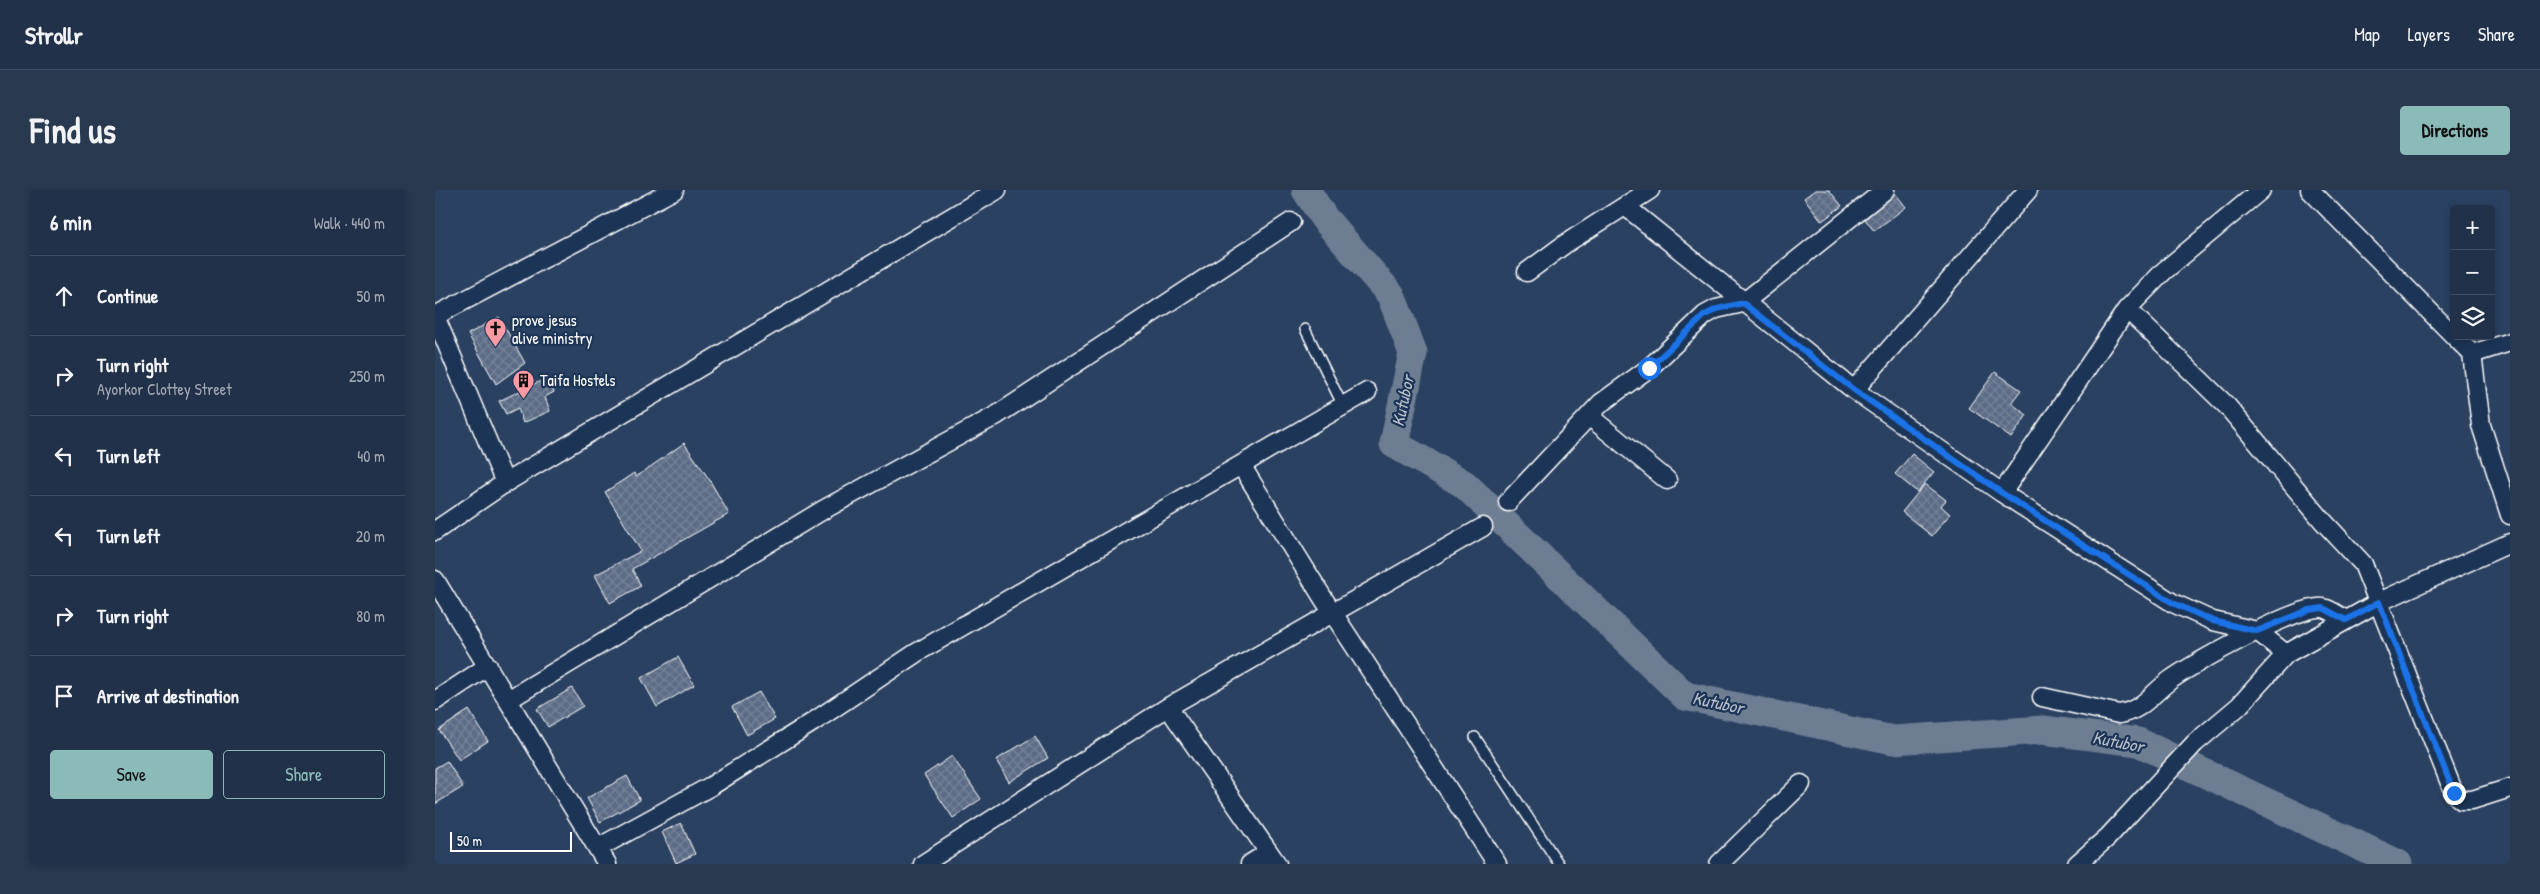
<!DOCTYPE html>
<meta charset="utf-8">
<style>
:root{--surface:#203149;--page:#283950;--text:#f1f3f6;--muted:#a2a9b4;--line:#3d4c61;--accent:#8bbbb9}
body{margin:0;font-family:"Patrick Hand",sans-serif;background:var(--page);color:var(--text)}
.controls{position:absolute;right:15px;top:15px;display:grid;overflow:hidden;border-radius:5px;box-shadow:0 2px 8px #0003}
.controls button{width:45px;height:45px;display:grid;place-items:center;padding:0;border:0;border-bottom:1px solid var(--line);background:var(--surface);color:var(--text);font:25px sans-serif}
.scale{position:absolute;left:15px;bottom:12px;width:122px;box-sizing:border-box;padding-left:5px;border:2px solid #fff;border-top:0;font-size:14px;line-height:18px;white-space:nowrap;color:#fff;-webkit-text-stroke:4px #1d3557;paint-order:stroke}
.stop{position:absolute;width:15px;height:15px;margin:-11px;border:4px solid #1a73e8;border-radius:50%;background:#fff}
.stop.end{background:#1a73e8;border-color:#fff;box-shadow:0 1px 5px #0008}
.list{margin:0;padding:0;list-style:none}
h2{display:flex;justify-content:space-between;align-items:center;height:65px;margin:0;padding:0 20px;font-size:21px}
h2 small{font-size:16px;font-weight:400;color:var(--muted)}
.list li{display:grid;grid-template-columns:32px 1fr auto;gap:15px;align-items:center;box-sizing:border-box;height:80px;padding:0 20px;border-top:1px solid var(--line)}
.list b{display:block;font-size:19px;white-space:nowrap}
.list p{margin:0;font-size:16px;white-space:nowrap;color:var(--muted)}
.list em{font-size:16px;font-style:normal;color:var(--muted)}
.actions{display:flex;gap:10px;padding:15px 20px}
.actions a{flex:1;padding:11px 0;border:1px solid var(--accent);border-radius:5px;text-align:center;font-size:18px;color:var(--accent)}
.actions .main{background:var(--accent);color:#111}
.icon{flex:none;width:28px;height:28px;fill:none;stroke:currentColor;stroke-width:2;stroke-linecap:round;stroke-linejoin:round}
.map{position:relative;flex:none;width:2075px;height:674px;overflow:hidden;border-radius:5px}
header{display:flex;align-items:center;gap:30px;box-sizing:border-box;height:70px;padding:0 25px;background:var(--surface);border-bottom:1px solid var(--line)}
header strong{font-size:24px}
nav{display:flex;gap:28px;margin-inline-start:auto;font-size:18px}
.intro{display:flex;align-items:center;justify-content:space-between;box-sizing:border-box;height:120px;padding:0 30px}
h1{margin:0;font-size:35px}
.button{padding:12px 22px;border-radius:5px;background:var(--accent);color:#111;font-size:18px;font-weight:700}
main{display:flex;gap:30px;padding:0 30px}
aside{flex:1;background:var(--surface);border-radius:5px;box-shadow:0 2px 8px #0003}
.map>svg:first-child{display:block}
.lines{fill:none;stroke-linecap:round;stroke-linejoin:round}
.river{stroke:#6d7d92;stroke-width:29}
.building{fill:url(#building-cross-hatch);stroke:#fff}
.lane-casing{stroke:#fff;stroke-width:12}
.street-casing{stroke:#fff;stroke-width:21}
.lane{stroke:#1d3557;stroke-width:9}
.street{stroke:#1d3557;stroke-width:18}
.route{stroke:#1a73e8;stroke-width:6}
.labels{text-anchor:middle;stroke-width:4.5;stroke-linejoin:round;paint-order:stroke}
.poi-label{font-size:16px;fill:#fff;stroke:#1d3557;text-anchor:start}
.water-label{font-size:18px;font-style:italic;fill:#b6bec8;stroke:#1d3557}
</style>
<header>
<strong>Strollr</strong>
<nav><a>Map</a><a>Layers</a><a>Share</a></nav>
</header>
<div class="intro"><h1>Find us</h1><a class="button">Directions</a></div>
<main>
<aside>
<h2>6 min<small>Walk · 440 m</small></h2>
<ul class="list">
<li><svg class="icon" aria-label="ahead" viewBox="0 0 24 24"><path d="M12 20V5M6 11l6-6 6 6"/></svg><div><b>Continue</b></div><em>50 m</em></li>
<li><svg class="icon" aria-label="right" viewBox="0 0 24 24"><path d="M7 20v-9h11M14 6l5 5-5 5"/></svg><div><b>Turn right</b><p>Ayorkor Clottey Street</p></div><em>250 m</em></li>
<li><svg class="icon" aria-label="left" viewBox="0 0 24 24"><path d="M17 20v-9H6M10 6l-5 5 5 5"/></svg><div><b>Turn left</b></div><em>40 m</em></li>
<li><svg class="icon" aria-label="left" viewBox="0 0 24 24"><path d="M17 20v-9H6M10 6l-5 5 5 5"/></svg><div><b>Turn left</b></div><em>20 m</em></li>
<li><svg class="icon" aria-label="right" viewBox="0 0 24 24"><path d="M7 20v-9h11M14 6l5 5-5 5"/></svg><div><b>Turn right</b></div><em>80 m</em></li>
<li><svg class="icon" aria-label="arrive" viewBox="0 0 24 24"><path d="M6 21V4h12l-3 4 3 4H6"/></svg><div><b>Arrive at destination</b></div></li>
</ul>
<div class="actions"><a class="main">Save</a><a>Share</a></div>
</aside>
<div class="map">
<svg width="2075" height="674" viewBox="0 0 2075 674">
<defs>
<pattern id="building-cross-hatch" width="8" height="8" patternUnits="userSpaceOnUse" patternTransform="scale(1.25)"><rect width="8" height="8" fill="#5b6c86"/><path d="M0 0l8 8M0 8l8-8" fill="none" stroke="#748298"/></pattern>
</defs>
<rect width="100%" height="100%" fill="#2a4161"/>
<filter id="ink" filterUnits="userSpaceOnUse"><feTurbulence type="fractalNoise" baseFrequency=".02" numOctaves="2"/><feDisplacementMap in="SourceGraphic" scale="10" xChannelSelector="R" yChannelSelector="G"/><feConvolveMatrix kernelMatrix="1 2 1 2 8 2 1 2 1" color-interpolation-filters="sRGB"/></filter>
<g filter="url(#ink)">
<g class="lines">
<path class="river" d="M871 0 889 28 956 105 978 163 959 254 1029 294 1250 506 1458 550 1608 540 1703 552 1963 674"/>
</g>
<path class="building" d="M1380 0H1394L1407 16 1387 31 1369 8Z
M1460 3 1471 17 1439 41 1430 29Z
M64 127 90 173 61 194 33 144Z
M1560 182 1586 200 1576 213 1592 225 1576 248 1534 218Z
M112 188 119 202 110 207 115 221 88 233 83 218 71 224 64 211Z
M249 253 274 289 294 324 197 379 206 396 175 413 160 385 206 361 170 302 199 283 201 287Z
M1477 264 1499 282 1482 302 1460 284Z
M1490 294 1511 310 1506 316 1515 324 1497 346 1467 322Z
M243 467 259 495 222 517 206 488Z
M137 498 148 516 113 537 102 519Z
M324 502 340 529 312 545 297 517Z
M34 520 53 551 24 570 4 540Z
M600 546 613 568 574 592 561 570Z
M517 566 546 609 518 628 489 585Z
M12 571 28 597 0 614V578Z
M192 586 205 610 165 632 152 608Z
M246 633 260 664 241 673 227 642Z"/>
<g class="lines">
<defs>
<path id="lane" d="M870 139 908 216
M1040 547 1124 674"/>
<path id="street" d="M1875 0 2019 146
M1190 16 1419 200 1567 303 1738 413 1778 431 1822 441 1851 464
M1092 82 1130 54 1215 0
M1692 119 1792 216 1887 330 1928 374 2019 603 2026 610H2037L2075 598
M0 126 239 0
M0 126 70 293 0 341
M2019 146 2037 164 2046 235 2075 325
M2037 164 2075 152
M1419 200 1593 0
M1154 226 1232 290
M806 275 888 408 1062 674
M70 293 562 0
M1567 303 1692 119 1729 81 1826 0
M1073 312 1166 213 1214 178 1270 125 1281 119 1308 113 1450 0
M0 390 172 674
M1607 507 1684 524C1706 521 1717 504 1734 491 1755 475 1864 414 1888 418 1895 419 1905 427 1911 430
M73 510 388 320 562 225 856 32
M0 511 53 476
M733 517 842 674
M163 658 276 596 378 532 481 463 932 202
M488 674 733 517 1048 337
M815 674 834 662
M1284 674 1366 594
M1642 674 1673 647 1760 553 1804 516 1851 464 1944 412 2075 353"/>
</defs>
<use href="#lane" class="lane-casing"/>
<use href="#street" class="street-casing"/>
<use href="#lane" class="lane"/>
<use href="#street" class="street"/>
</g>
</g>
<g class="lines" filter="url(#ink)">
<path class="route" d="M1214 178 1270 125 1282 119 1308 113 1419 200 1567 303 1738 413 1778 431 1822 441 1874 420 1888 418 1911 430 1944 412 2019 603"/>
</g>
<defs>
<symbol id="church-pin" viewBox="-11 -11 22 30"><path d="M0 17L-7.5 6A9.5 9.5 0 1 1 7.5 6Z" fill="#ff9aa2" stroke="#1d3557"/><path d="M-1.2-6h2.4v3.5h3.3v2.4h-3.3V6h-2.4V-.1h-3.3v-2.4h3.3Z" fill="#111"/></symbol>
<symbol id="building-pin" viewBox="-11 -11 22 30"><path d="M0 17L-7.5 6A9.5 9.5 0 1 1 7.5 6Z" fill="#ff9aa2" stroke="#1d3557"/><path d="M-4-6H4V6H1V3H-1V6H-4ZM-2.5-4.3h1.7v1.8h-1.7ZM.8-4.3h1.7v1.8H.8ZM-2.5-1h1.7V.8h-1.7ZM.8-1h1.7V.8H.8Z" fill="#111"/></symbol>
</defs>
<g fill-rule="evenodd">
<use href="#church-pin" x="48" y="126" width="25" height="34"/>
<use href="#building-pin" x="76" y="178" width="25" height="34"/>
</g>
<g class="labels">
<g class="poi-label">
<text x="77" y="136">prove jesus<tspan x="77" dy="18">alive ministry</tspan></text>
<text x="105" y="196">Taifa Hostels</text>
</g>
<g class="water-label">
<text transform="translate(968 211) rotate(-78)" y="6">Kutubor</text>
<text transform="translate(1283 513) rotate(12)" y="6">Kutubor</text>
<text transform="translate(1683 552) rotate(11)" y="6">Kutubor</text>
</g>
</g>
</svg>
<div class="controls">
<button>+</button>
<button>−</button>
<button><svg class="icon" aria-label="layers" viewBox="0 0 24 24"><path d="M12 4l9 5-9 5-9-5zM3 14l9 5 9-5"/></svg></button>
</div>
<div class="scale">50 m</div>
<div class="stop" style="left:1214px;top:178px"></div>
<div class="stop end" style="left:2019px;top:603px"></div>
</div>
</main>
